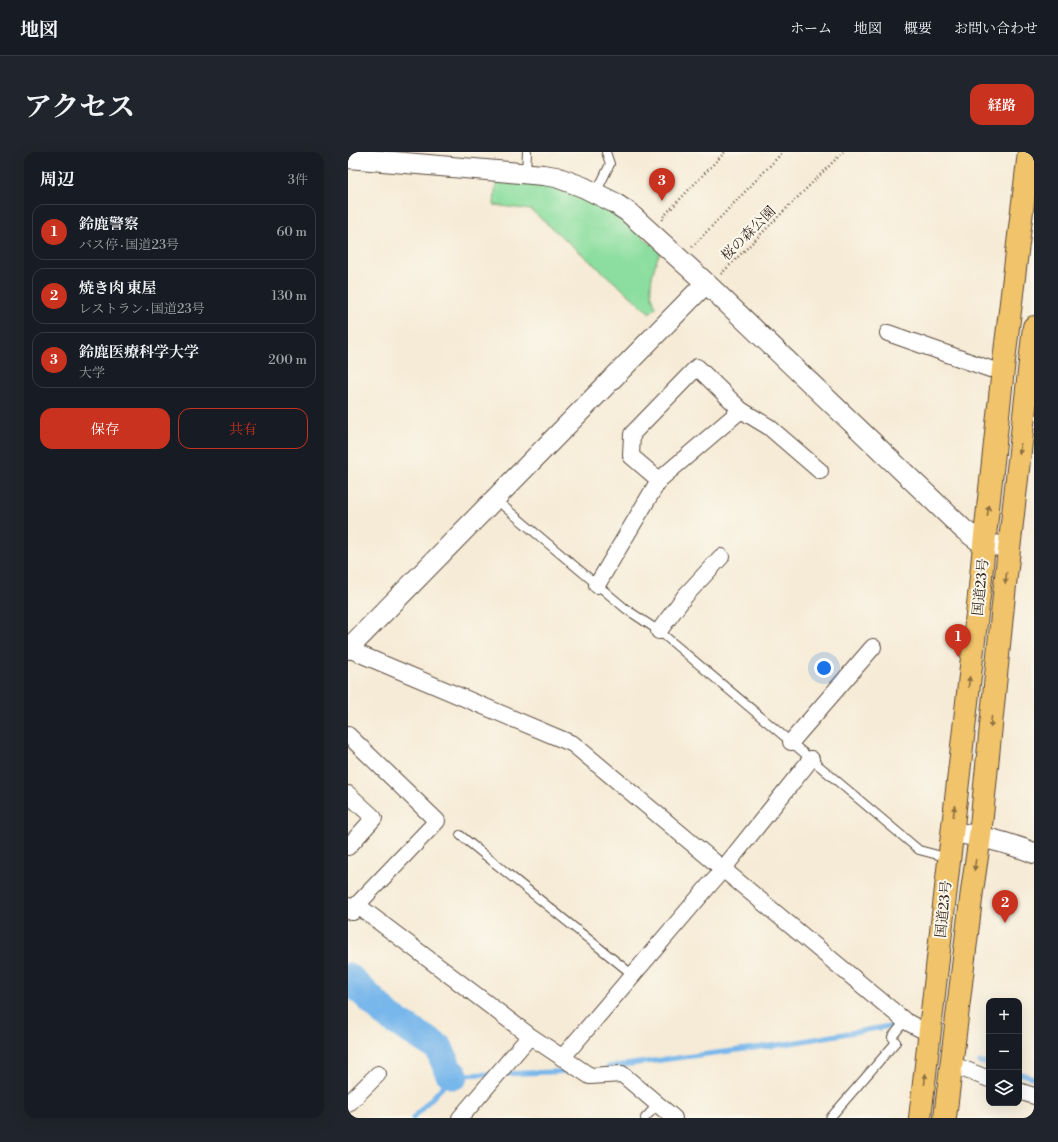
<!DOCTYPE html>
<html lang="ja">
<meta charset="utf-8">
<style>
:root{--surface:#171b24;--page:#20242c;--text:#f1f3f6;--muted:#9ea1a6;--line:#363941;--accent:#c8321e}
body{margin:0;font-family:"Libre Bodoni","Noto Serif JP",serif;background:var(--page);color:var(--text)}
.controls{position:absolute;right:12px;bottom:12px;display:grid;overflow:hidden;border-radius:8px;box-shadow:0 4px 16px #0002}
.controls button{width:36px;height:36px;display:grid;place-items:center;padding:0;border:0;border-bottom:1px solid var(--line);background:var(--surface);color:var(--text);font:20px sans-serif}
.you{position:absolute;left:476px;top:516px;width:14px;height:14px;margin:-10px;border:3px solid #fff;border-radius:50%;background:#1a73e8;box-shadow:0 0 0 6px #1a73e833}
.badge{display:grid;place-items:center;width:26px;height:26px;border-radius:50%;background:var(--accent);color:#fff;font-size:13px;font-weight:700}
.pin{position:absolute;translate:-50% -33px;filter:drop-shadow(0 1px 2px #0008)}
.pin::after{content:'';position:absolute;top:21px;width:14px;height:12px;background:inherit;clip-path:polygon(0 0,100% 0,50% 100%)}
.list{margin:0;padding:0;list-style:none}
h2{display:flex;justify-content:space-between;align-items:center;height:52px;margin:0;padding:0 16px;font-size:17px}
h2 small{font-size:13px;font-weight:400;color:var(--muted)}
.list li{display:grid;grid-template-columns:26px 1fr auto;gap:12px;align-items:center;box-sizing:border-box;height:56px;margin:0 8px 8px;padding:0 8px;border:1px solid var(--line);border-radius:12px}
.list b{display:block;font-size:15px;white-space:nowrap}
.list p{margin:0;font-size:13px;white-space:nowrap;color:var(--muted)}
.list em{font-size:13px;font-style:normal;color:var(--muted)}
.actions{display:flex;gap:8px;padding:12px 16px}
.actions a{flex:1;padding:9px 0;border:1px solid var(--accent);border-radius:12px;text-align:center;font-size:14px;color:var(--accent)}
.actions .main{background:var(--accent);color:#fff}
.icon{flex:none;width:22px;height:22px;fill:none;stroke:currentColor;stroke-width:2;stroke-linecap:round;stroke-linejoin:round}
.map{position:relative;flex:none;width:686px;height:966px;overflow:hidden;border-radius:12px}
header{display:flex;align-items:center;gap:24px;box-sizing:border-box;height:56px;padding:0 20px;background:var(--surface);border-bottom:1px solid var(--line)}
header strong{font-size:19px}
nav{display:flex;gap:22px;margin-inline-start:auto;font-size:14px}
.intro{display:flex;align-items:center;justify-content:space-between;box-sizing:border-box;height:96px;padding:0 24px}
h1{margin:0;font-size:28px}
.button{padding:10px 18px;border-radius:12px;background:var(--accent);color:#fff;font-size:14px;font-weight:700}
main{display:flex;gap:24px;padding:0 24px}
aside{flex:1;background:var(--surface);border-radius:12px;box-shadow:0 4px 16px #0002}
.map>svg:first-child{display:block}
.green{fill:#8bde9f;stroke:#63845e}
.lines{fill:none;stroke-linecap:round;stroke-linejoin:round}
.stream{stroke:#78b7eb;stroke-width:5}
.river{stroke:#78b7eb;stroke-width:29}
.service-casing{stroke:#57473a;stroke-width:10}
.minor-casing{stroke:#57473a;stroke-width:18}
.tertiary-casing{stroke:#57473a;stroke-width:22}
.trunk-casing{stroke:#57473a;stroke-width:24}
.path{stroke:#57473a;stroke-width:2.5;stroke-dasharray:1 3;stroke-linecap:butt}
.service{stroke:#fff;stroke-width:8}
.minor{stroke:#fff;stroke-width:16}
.tertiary{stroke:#fff;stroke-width:20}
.trunk{stroke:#f1c36a;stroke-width:22}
.oneway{fill:#8d6f40}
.labels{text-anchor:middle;stroke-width:4;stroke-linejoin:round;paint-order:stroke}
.street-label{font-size:14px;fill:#3b2a1e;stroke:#fbf7ec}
</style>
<header>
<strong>地図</strong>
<nav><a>ホーム</a><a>地図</a><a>概要</a><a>お問い合わせ</a></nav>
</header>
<div class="intro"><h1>アクセス</h1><a class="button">経路</a></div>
<main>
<aside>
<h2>周辺<small>3件</small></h2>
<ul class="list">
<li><span class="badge">1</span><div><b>鈴鹿警察</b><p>バス停 · 国道23号</p></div><em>60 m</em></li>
<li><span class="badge">2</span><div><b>焼き肉 東屋</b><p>レストラン · 国道23号</p></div><em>130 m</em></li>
<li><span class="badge">3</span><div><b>鈴鹿医療科学大学</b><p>大学</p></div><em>200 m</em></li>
</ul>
<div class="actions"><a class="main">保存</a><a>共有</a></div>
</aside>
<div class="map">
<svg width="686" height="966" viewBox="0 0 686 966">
<rect width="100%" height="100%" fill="#fbf7ec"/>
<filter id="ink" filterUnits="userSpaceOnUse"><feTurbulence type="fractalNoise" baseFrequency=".025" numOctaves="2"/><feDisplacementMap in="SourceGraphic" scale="8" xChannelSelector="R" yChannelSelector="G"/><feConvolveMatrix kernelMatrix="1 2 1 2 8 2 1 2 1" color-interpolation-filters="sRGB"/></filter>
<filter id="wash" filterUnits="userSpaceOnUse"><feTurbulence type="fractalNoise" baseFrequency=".012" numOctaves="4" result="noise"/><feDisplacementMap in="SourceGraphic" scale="16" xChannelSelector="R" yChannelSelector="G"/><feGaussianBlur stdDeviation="0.9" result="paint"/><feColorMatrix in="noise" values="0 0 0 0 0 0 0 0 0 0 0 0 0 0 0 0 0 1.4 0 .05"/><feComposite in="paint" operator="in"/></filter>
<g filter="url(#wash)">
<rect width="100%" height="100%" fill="#f6ebd6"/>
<path class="green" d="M148 28 202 33 243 47 281 72 312 100C307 112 302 127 303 140 304 145 306 150 308 155L302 161 183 58 146 53Z"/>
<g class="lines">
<path class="stream" d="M632 910 641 912
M260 915 437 892 542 874
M671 921 686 926
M154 922 226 919
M65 966 106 923 144 922"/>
<path class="river" d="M0 825 41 865 91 896 101 920 106 923"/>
</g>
</g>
<g filter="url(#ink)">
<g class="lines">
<defs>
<path id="service" d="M178 21 179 0
M248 41 262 12 258 0
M147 347 278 457 311 479 571 698 601 706
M112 683 285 823
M297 966 310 952
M482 966 548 890 544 885 557 869"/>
<path id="minor" d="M540 181 642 217
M311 328 283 304 284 282 349 215 393 258 421 275 472 319
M249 433 311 328 393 258
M311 479 337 444 373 405
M0 497 225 592 557 869 582 882
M0 583 89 669 4 758
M443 590 525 495
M0 642 26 666 0 695
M9 753 182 884 242 924 274 922 326 966
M214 906 375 717 463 607
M603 912 641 927
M671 939 686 944
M0 952 30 922
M112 966 182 884"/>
<path id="tertiary" d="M0 6 195 23 208 25 235 35 265 50 280 60 358 131 615 377 636 393 662 394
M0 497 358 131
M604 680C632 684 659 690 686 701
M0 756 4 758"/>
<path id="trunk" d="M572 966 632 435 636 393 655 217 681 0
M597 966 624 739 632 684 657 433 686 175"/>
</defs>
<use href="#service" class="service-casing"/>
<use href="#minor" class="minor-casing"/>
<use href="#tertiary" class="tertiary-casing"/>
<use href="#trunk" class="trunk-casing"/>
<path class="path" d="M315 68 314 66 377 0
M344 95 435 0
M373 122 495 0"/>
<use href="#service" class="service"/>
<use href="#minor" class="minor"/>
<use href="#tertiary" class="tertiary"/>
<use href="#trunk" class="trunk"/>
</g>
<defs><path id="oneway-solid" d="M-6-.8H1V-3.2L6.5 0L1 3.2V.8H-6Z"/></defs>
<g class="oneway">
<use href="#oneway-solid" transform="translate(672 297) rotate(96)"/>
<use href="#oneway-solid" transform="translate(640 359) rotate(-83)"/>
<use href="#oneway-solid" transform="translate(658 426) rotate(97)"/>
<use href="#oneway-solid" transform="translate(621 530) rotate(-83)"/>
<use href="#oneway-solid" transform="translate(643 570) rotate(96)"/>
<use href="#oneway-solid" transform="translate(606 659) rotate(-83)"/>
<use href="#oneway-solid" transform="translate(627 713) rotate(98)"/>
<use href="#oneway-solid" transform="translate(577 927) rotate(-84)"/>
</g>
</g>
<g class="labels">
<g class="street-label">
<text transform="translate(400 81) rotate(-45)" y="5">桜の森公園</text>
<text transform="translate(632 435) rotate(-84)" y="5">国道23号</text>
<text transform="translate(595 757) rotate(-84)" y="5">国道23号</text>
</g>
</g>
</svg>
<div class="controls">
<button>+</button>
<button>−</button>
<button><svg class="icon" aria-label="layers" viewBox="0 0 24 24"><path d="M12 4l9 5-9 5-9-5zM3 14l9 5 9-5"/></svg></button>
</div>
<div class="you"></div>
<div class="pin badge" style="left:610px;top:505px">1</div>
<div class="pin badge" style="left:657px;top:771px">2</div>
<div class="pin badge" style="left:314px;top:49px">3</div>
</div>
</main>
